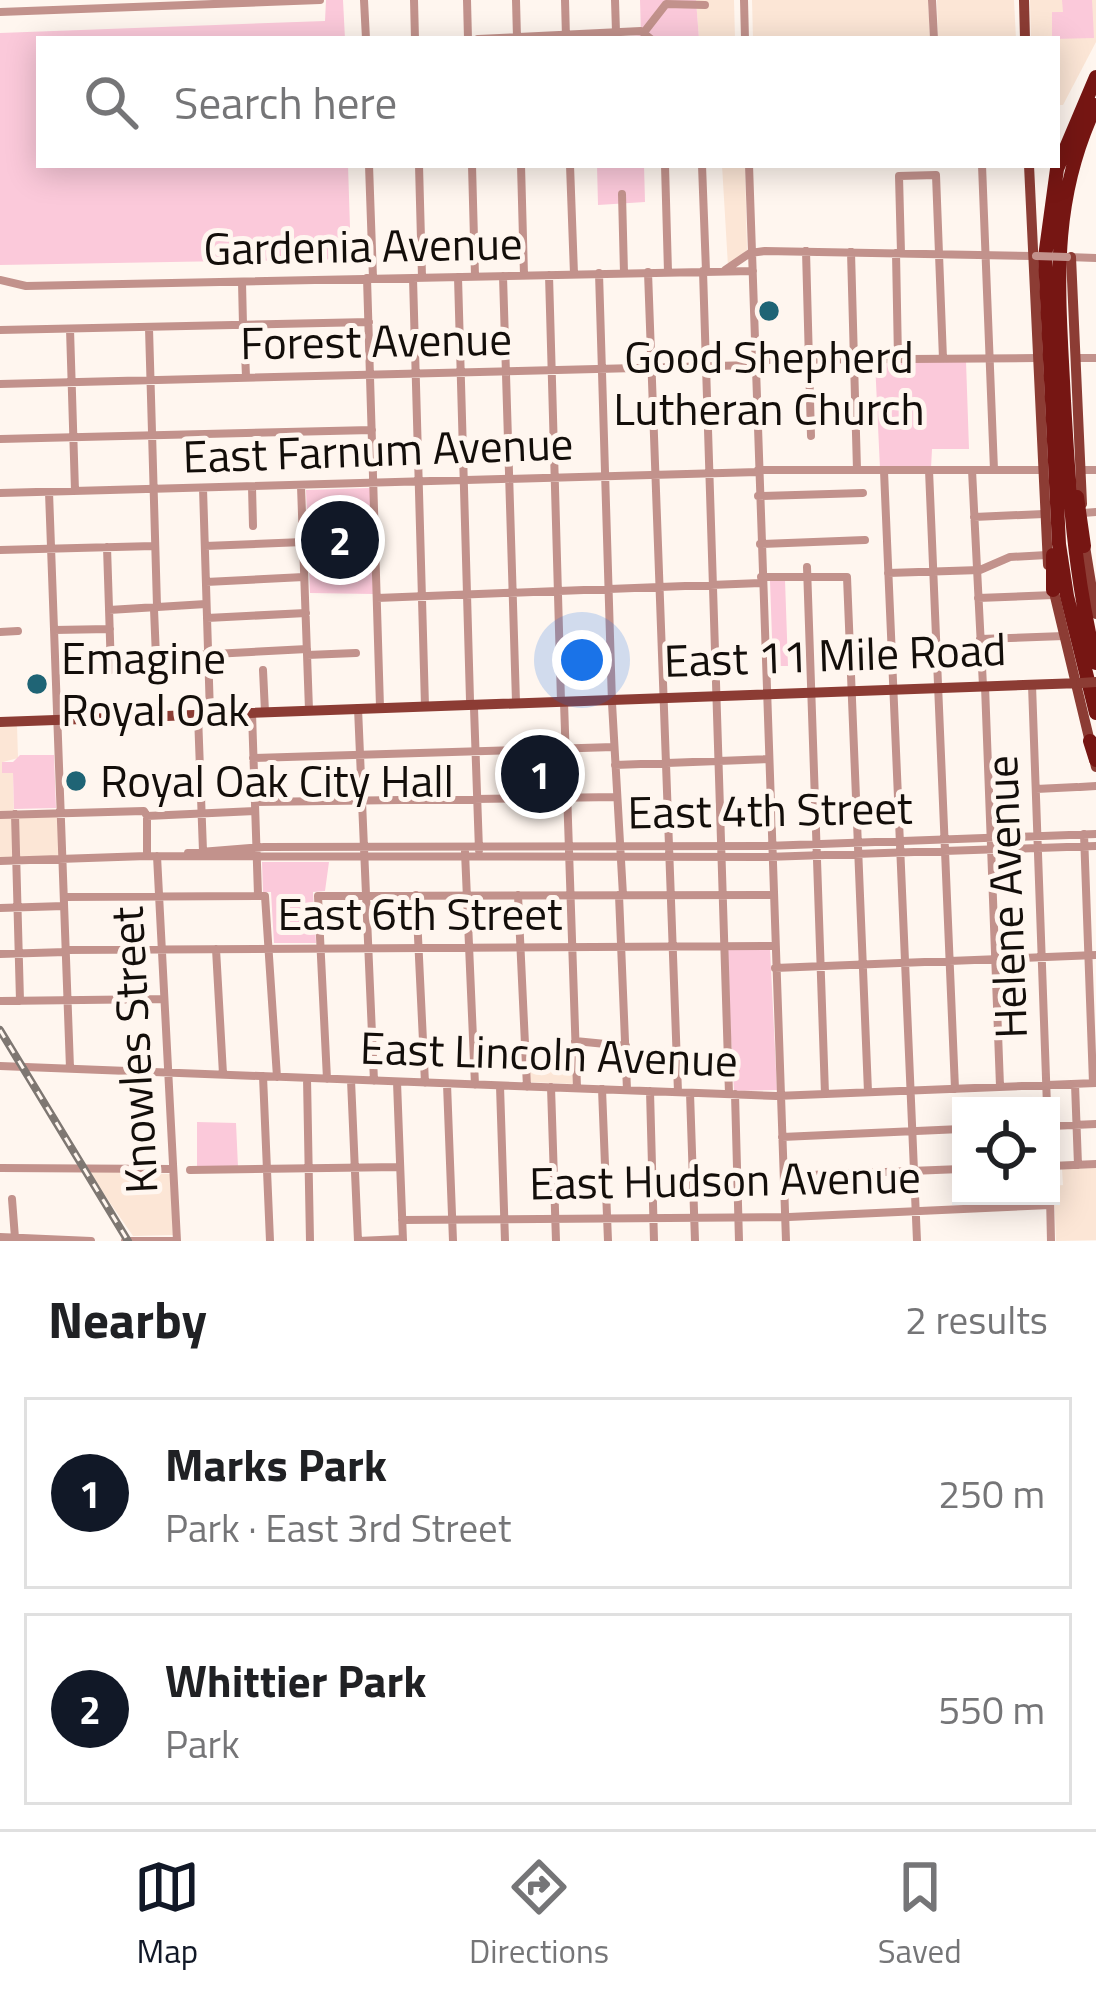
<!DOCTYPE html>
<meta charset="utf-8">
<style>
:root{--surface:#fff;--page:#f6f6f6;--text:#202124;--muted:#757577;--line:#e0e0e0;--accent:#111827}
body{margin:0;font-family:"Titillium Web",sans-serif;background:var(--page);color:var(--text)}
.controls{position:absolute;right:36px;bottom:36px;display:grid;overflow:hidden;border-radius:0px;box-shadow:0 6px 30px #0003}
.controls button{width:108px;height:108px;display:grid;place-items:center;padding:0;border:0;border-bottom:3px solid var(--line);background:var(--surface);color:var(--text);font:60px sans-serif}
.you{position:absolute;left:582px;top:660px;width:42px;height:42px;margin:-30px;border:9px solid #fff;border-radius:50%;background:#1a73e8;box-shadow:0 0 0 18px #1a73e833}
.badge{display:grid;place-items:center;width:78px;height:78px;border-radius:50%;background:var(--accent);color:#fff;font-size:39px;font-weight:700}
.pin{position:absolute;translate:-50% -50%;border:6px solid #fff;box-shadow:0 3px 12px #0006}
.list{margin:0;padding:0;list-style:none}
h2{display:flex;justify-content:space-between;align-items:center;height:156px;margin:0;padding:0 48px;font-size:51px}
h2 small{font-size:39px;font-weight:400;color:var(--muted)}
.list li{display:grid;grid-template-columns:78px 1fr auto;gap:36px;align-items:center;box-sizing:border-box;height:192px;margin:0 24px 24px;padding:0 24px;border:3px solid var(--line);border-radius:0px}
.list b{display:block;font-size:45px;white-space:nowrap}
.list p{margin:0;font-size:39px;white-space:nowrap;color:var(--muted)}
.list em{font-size:39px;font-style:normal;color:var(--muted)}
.icon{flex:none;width:66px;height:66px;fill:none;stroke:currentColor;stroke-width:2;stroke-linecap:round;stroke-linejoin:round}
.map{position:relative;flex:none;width:1096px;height:1241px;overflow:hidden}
.search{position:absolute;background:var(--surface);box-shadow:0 6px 30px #0003;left:36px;right:36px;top:36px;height:132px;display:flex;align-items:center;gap:30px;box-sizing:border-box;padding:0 42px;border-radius:0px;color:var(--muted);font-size:45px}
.sheet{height:588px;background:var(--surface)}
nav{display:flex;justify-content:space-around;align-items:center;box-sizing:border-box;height:168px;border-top:3px solid var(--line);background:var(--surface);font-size:33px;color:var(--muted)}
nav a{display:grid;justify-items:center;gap:6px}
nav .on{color:var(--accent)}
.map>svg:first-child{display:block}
.built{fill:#fce6d6}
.green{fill:#fbc9da}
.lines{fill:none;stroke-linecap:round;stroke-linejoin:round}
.minor{stroke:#c2928c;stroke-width:8}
.major{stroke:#8c3c34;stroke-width:10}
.highway{stroke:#761613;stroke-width:14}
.rail-casing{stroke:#7e7772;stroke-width:8}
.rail{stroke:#fff6ef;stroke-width:3;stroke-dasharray:9;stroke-linecap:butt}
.minor-bridge{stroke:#c2928c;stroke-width:8}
.major-bridge{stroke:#8c3c34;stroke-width:10}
.poi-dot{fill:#1f6475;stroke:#fff6ef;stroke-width:4.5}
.labels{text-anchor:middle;stroke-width:10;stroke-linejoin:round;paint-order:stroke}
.street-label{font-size:45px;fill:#130e0a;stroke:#fff6ef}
.poi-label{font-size:45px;fill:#130e0a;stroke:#fff6ef;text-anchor:start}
</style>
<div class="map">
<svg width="1096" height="1241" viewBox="0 0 1096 1241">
<rect width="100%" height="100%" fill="#fff6ef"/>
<path class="built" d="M696 0H734L735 39H699Z
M752 0H928L930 39H753Z
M937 0H1014L1016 39H938Z
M1030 0H1096V42L1063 105H1057V39H1031Z
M722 165H745L747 250 728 266Z
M17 725 18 758 3 762 13 772 14 816 58 815 60 856 0 858V726Z
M528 1064 574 1066 575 1084 529 1082Z
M1096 1168V1240L1056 1241 1054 1186 1063 1185 1062 1169Z
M88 1171 170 1174 173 1235 133 1236Z"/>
<path class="green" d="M326 0H343L345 39H39V165H348L351 259 0 265V33L325 21Z
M640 0H696L699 39H592L641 35Z
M1062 0H1092L1094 38 1052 39V12H1063Z
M597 165H644L645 202 598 205Z
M875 361H966L969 449H932L931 468 880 469Z
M370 488 373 594 310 593 306 490Z
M785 580 788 666H773L770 581Z
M563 751 565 794 517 795 516 755Z
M20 755H54L56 808 14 809 13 773H2V762H13Z
M262 862H329L325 891 313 892 316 943H274L271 892H263Z
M770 949 777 1090 734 1091 726 950Z
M197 1122 236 1123 238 1167 197 1166Z"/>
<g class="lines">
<path class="minor" d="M364 0 366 39
M414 0 415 39
M467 0 468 39
M516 0 517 38
M565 0 566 38
M615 0 616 32
M744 0 745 39
M932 0 934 39
M0 12 320 0
M645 31 666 4 705 5
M478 39 641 31 651 39
M369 165 373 278
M419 165 422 277
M472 165 475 276
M521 165 524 275
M570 165 574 274
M665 165 668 272
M702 165 706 271
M749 165 786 1241
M982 165 994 470
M622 194 624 273
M806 251 811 436
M851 252 857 470
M896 253 898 359
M901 253 899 176 936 175 943 359
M1068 257 1096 258
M725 270 750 253 765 251 1033 256
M703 271 729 1094
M648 272 678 1092
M599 273 612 703 623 895
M549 275 561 701
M503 276 516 702
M458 277 470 700 474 708 479 850
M367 278 380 707
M413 278 425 706
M0 280 26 286 753 271
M242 282 243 325
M244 325 246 377
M149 328 157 606
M70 329 75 491
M0 330 369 322
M1075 358H1096
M754 360 1037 358
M0 384 754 365
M0 439 372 430
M758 470H1042
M929 470 955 1089
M972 470 983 686
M1080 470H1096
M884 471 917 1241
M301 486 309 710
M252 487 253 526
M203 488 210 714
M49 492 70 1068
M0 493 758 472
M758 496 863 493
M1083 513 1096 512
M974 517 1044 514
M760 544 865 540
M205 546 303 542
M107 547 111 670
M0 550 154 546
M807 567 825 1094
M888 573 980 570 1010 557 1047 555
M761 577H847L868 1092
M206 582 304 577
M377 598 761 583
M978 598 1054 595
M154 609 156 657 307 649
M109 610 206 604
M207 618 306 613
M54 630 110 629
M0 632 18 631
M980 639 1064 636
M307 655 356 653
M263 670 265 712
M1032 685 1047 1106
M985 686 1000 1086
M564 702 577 1088
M358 708 374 1081
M252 713 258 895
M198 715 203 851
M253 758 614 747
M615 765 768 759
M1080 787 1096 786
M1036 789 1077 787
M255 802 617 797
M15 814 20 1001
M0 815 144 811 147 816V856
M147 816 255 811
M1084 834 1093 1083
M465 852 475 1085
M188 853 264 847 766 846 1096 834
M157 856 177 1241
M0 861 147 856 766 857 1096 846
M416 895 425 1083
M518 895 527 1087
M619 895 627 1090
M64 897 265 896 277 1077
M0 908 64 906
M216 949 223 1074
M65 950 774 946
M0 954 66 952
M775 968 1096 955
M0 1001 164 999
M575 1041 626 1046
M0 1066 776 1096 1096 1083
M263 1076 270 1241
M307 1078 310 1241
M327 1079 318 896 772 895
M351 1080 358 1241
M397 1082 403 1241
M447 1084 453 1241
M1075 1084 1078 1165
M500 1086 505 1241
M551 1087 556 1241
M602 1089 608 1241
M650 1091 654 1241
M690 1093 695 1241
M735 1094 739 1241
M1051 1126 1096 1124
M782 1137 961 1129
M1051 1166 1096 1164
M0 1168 173 1169
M190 1170 400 1167
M784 1176 961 1169
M1050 1196 1051 1241
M12 1199 15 1238
M402 1220 789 1217 1050 1205
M0 1237 91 1241
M125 1241H174
M358 1241 403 1239"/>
<path class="major" d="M1024 0 1025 39
M1029 165 1048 565
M1071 257 1082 504
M1084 540 1096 614
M1052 584 1096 767
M0 722 1081 683"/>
<path class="highway" d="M1096 77 1057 169 1045 257 1059 544 1067 596 1096 713
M1096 105C1048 205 1059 294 1064 401 1069 490 1074 576 1096 663
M1077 497 1084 546
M1053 555V590
M1090 741 1096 760"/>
<defs>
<path id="rail" d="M0 1030 128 1241"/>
</defs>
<use href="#rail" class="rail-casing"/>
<use href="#rail" class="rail"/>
<path class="minor-bridge" d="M1036 256 1067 257"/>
<path class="major-bridge" d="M1081 683 1096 682"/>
</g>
<g class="poi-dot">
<circle cx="769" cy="311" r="12"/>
<circle cx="37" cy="684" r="12"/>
<circle cx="76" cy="781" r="12"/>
</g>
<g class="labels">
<g class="street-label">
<text transform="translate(363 246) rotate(-1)" y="16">Gardenia Avenue</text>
<text transform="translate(376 341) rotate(-1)" y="16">Forest Avenue</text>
<text transform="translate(378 450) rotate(-2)" y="16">East Farnum Avenue</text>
<text transform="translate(835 655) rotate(-2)" y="16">East 11 Mile Road</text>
<text transform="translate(770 810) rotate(-1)" y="16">East 4th Street</text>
<text transform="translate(1006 897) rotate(-92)" y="16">Helene Avenue</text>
<text x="420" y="930">East 6th Street</text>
<text transform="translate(134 1050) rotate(-93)" y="16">Knowles Street</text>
<text transform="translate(549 1054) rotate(2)" y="16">East Lincoln Avenue</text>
<text transform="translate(725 1180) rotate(-1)" y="16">East Hudson Avenue</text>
</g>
<g class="poi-label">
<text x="769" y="373" text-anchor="middle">Good Shepherd<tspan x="769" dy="52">Lutheran Church</tspan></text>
<text x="61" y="674">Emagine<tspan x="61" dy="52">Royal Oak</tspan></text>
<text x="100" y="797">Royal Oak City Hall</text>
</g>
</g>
</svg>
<div class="controls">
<button><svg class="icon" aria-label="locate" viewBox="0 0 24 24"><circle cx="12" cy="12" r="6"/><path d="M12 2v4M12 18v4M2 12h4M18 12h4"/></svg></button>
</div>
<div class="you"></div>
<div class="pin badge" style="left:540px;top:774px">1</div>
<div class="pin badge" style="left:340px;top:540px">2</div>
<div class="search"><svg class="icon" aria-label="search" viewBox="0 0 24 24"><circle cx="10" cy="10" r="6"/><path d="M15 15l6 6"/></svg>Search here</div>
</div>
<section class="sheet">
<h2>Nearby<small>2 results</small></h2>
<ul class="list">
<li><span class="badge">1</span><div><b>Marks Park</b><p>Park · East 3rd Street</p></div><em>250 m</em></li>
<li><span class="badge">2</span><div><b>Whittier Park</b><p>Park</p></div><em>550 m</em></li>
</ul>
</section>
<nav>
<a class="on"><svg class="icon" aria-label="map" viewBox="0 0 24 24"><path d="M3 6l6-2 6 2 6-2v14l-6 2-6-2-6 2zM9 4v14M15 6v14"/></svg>Map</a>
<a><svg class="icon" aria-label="directions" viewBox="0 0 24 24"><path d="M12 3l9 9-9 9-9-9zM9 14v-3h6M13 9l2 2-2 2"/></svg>Directions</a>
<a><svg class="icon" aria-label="saved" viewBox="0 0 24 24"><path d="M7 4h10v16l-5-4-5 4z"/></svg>Saved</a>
</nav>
